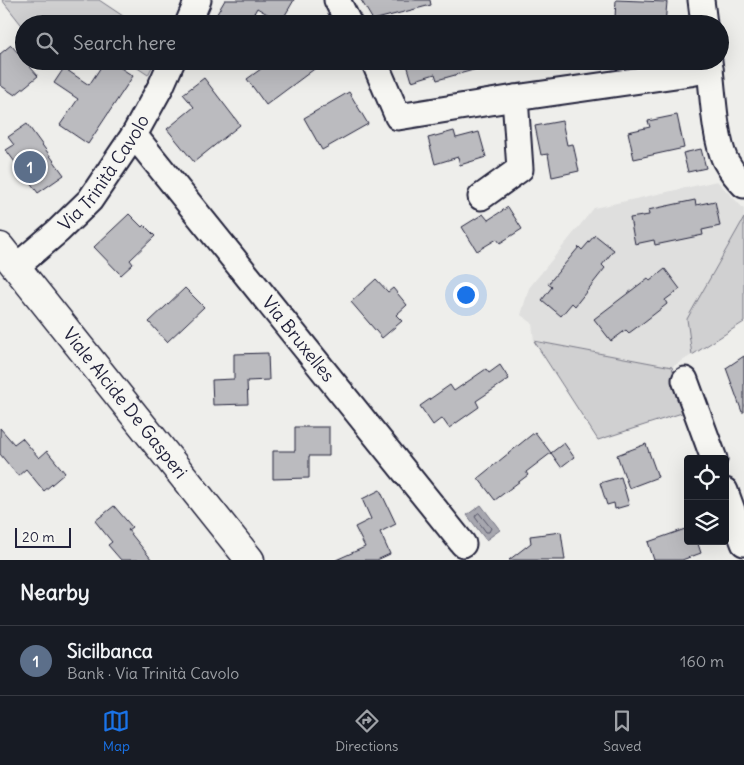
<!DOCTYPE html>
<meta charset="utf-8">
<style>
:root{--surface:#171b24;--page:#20242c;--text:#f1f3f6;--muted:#9ea1a6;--line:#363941;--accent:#1a73e8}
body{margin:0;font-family:Delius,sans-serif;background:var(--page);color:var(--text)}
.controls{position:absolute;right:15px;bottom:15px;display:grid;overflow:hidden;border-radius:5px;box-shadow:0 5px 20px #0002}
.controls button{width:45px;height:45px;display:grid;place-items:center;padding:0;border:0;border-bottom:1px solid var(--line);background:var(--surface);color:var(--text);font:25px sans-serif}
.scale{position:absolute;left:15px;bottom:12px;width:56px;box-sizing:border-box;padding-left:5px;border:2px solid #22223b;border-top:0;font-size:14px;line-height:18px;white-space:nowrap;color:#22223b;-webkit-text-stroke:4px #f6f6f2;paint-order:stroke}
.you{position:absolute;left:465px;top:294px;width:18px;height:18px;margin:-12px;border:4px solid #fff;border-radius:50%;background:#1a73e8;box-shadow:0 0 0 8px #1a73e833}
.badge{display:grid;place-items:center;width:32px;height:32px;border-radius:50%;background:var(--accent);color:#fff;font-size:16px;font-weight:700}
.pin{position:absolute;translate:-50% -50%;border:2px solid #fff;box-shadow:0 1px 5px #0006}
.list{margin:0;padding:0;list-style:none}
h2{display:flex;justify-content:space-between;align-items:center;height:65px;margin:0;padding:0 20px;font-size:21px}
h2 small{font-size:16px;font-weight:400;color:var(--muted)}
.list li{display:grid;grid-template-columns:32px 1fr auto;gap:15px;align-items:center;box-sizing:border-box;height:70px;padding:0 20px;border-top:1px solid var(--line)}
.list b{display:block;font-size:19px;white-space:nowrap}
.list p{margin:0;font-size:16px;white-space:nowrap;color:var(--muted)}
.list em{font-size:16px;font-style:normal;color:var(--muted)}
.icon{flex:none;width:28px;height:28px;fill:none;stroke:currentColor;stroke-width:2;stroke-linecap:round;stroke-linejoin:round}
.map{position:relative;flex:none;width:744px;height:560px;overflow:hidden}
.search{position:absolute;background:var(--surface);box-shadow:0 5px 20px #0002;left:15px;right:15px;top:15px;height:55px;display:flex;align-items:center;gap:12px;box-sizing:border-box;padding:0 18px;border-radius:28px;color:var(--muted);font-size:19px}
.sheet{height:135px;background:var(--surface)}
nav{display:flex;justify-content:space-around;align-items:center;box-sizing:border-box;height:70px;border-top:1px solid var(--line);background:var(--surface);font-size:14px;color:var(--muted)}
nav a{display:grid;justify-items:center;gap:2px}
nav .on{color:var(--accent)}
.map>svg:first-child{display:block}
.built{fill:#dfdfde}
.grass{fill:#d0d0d1;stroke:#797986}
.water{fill:#a7a7af;stroke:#727281}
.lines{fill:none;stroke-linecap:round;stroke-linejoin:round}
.shore{stroke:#575769;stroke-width:1}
.building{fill:#bbbbbf;stroke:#22223b}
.minor-casing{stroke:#22223b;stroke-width:29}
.major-casing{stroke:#22223b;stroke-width:31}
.minor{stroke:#f6f6f2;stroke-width:25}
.major{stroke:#f6f6f2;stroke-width:28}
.labels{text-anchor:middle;stroke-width:4;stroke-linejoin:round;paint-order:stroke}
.street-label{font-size:18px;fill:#22223b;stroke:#f6f6f2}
</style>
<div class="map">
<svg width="744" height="560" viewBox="0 0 744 560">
<rect width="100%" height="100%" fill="#eeeeeb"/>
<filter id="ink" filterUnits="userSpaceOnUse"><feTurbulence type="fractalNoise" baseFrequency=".02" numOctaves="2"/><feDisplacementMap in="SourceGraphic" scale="10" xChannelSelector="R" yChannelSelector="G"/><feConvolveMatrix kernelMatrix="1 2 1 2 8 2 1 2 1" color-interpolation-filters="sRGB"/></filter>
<g filter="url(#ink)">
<path class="built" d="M717 181 744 209V219L687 319 692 355 672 367 534 341 532 323 521 315 529 288 594 208Z"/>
<path class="grass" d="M2 0H99L135 24H24V28Z
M127 61H155L148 75Z
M744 218V322L692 355 687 319Z
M534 341 672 367 685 412 598 440Z"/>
<path class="water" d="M481 505 500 530 486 540 467 515Z"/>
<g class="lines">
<path class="shore" d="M479 513 491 528 489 532H486L475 517 476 515Z"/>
</g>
<path class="building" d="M225 0H294L281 22 257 8 248 24H211Z
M361 0H430L431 5 373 20Z
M616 0 667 2 665 24H637L638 20 615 18Z
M11 45 38 76 15 95 0 85V54Z
M105 61H110L133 76 88 144 60 125 78 99 54 83 64 68 89 85Z
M272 61H325L266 105 247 79Z
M406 61H487L488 66 437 80 435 74 412 81Z
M204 78 240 125 194 162 167 129 194 107 183 94Z
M349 92 368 124 322 150 304 118Z
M677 115 684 148 634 159 628 132 650 127 648 121Z
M562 121 567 145 573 144 579 171 552 177 548 154 541 155 535 126Z
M27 124 64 175 38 193 6 150 14 145 8 137Z
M454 131 456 138 479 132 486 157 460 165 458 157 435 164 428 138Z
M701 149 706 168 688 172 683 153Z
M695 200 696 205 715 201 720 226 702 230 703 235 655 245 654 240 635 244 630 218 649 215 648 210Z
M508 207 522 229 500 243 497 239 477 251 462 227 483 214 488 220Z
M129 214 142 227 144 225 155 236 130 260 133 264 121 275 94 247Z
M595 235 614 250 602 265 605 268 575 306 572 303 561 316 542 300 552 287 548 284 579 247 582 250Z
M665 269 680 289 665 300 667 304 644 322 629 333 626 330 611 341 594 319 648 278 650 281Z
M376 279 388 292 393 288 407 305 396 315 402 321 382 338 351 302Z
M185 288 204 307 167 342 149 322Z
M268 353 269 380 247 381 248 404 213 405 212 380 234 379V354Z
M744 356V412H742L726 368Z
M500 365 509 379 476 401 479 407 449 428 442 418 433 425 420 406 450 385 454 391 486 369 489 373Z
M295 427H329V456H309V478L273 479V451H295Z
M0 428 14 444 22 438 39 458 47 451 65 473 44 491 26 469 18 476 0 454Z
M535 432 551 453 526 472 528 475 495 500 478 478Z
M564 443 574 457 561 467 551 453Z
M646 444 658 477 629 488 617 455Z
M621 477 629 505 615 509 614 503 607 505 600 483Z
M380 490 396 524 380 532 390 554 377 560H336L365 547 355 527 371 519 362 499Z
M114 506 132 527 128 530 152 560H121L108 545 112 542 95 521Z
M688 528V541H697L701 553 682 560H654L648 542Z
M561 532 565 560H509L531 543 530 536Z"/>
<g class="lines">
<defs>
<g id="minor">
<path d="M337 0 349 24"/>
<path d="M701 0 704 24"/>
<path d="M188 24 198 0"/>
<path d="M374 61 398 117 515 98 690 73 710 69"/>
<path d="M709 61C713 89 714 136 725 160 730 169 737 178 744 185"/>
<path id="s1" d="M134 135 463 544"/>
<path d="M481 197 520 169 515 98"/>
<path id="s2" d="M16 267 58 231 90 200 134 135 161 86 172 61"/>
<path d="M685 380 714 459"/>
<path d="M725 491 744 543"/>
</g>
<g id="major">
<path id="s3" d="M0 247 250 560"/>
</g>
</defs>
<use href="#minor" class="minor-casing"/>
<use href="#major" class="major-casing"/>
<use href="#minor" class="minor"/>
<use href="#major" class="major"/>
</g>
</g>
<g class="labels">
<g class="street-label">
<text dy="6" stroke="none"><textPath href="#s2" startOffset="130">Via Trinità Cavolo</textPath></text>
<text dy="6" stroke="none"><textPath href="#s1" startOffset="262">Via Bruxelles</textPath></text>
<text dy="6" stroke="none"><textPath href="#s3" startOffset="200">Viale Alcide De Gasperi</textPath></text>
</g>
</g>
</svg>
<div class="controls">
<button><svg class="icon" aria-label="locate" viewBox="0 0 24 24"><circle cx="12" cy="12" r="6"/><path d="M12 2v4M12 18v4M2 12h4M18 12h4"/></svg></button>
<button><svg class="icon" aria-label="layers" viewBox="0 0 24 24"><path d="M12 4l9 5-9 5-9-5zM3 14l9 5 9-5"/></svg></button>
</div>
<div class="scale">20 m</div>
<div class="you"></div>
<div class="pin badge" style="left:30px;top:167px;background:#5c6f8a">1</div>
<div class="search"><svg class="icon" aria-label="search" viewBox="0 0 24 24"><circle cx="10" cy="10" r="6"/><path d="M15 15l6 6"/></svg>Search here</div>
</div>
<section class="sheet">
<h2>Nearby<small></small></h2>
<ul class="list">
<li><span class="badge" style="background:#5c6f8a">1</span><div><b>Sicilbanca</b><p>Bank · Via Trinità Cavolo</p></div><em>160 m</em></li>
</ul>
</section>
<nav>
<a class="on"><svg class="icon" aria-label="map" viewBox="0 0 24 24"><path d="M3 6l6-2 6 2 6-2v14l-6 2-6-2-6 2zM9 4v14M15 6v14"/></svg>Map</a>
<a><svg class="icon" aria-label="directions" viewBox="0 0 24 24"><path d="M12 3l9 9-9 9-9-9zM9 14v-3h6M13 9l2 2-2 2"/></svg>Directions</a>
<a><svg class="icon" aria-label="saved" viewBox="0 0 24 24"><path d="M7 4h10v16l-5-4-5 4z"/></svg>Saved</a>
</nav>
